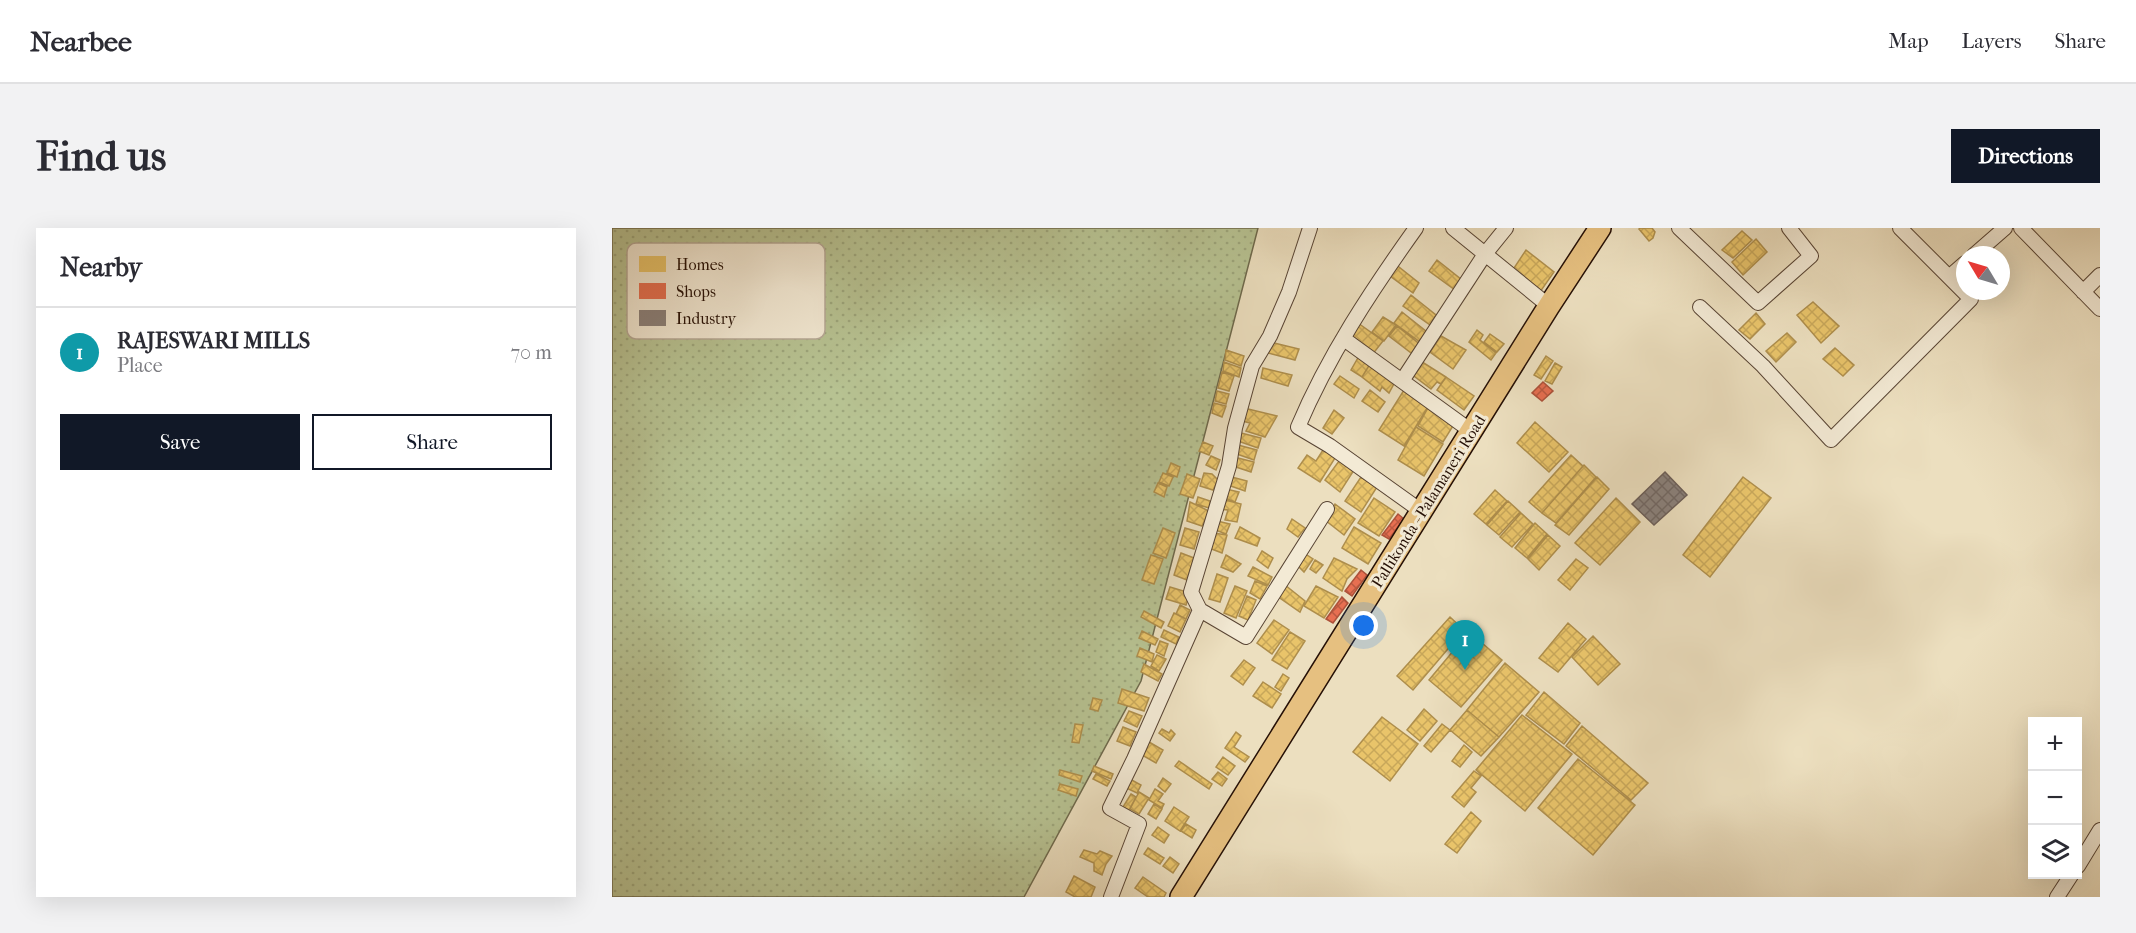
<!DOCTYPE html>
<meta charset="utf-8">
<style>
:root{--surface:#fff;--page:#f2f2f3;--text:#2b2b33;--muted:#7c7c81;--line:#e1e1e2;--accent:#111827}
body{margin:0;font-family:"IM FELL French Canon",serif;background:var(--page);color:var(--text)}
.controls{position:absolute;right:18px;bottom:18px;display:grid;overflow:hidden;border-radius:0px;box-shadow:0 6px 24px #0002}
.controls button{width:54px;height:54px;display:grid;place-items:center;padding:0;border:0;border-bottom:2px solid var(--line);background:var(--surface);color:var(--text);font:30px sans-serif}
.compass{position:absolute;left:1344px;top:18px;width:54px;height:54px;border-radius:50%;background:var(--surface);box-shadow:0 6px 24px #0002;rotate:308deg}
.you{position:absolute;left:752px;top:398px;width:21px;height:21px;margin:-15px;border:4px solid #fff;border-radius:50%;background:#1a73e8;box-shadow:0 0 0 9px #1a73e833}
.badge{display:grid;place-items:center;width:39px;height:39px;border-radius:50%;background:var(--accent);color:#fff;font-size:20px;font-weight:700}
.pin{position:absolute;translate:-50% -50px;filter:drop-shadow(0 2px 3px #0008)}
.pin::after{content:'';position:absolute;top:32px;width:21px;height:18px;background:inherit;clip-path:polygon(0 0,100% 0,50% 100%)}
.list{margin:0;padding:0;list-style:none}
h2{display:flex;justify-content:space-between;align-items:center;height:78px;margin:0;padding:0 24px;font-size:26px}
h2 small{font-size:20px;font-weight:400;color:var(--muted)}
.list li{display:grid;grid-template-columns:39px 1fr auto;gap:18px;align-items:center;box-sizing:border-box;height:90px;padding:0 24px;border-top:2px solid var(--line)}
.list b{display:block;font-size:22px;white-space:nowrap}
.list p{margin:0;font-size:20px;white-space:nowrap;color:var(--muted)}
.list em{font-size:20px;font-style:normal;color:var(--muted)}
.actions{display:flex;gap:12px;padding:18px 24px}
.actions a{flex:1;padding:14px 0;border:2px solid var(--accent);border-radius:0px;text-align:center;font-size:21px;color:var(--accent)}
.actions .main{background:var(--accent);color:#fff}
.icon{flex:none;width:33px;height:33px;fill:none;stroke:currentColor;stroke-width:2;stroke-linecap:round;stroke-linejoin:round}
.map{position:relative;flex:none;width:1488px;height:669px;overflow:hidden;border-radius:0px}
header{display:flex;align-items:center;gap:36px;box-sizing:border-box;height:84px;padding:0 30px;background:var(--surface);border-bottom:2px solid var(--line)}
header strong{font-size:28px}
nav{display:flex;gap:33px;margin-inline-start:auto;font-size:21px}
.intro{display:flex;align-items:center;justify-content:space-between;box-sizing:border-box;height:144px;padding:0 36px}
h1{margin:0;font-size:42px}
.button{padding:15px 27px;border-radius:0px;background:var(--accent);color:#fff;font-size:21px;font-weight:700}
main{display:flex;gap:36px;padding:0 36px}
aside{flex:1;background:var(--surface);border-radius:0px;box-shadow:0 6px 24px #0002}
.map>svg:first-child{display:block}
.grass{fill:url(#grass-dots);stroke:#6e694c;stroke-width:1.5}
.homes{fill:url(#homes-cross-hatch);stroke:#ae8e4c;stroke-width:1.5}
.shops{fill:url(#shops-cross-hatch);stroke:#ad523a;stroke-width:1.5}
.industry{fill:url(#industry-cross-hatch);stroke:#6c5f59;stroke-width:1.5}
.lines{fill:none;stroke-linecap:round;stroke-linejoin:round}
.street-casing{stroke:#584434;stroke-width:16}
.primary-casing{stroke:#261006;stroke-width:24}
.street{stroke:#f3ead5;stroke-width:14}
.primary{stroke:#e6c080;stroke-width:21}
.labels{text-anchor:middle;stroke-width:6;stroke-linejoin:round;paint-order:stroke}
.street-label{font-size:16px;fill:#261006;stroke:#f3ead5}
.key{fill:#f3ead5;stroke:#b6a997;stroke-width:1.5}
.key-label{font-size:16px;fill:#261006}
</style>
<header>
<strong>Nearbee</strong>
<nav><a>Map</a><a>Layers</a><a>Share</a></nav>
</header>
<div class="intro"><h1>Find us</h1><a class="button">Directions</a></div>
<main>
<aside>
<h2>Nearby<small></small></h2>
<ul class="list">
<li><span class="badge" style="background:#0f9aa8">1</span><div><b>RAJESWARI MILLS</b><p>Place</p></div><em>70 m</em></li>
</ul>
<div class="actions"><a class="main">Save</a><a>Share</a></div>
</aside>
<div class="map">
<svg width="1488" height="669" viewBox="0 0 1488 669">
<defs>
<pattern id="grass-dots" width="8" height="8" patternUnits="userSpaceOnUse" patternTransform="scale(1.5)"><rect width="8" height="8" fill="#b7c292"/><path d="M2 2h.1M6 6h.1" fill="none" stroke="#9da67c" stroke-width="1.8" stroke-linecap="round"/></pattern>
<pattern id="homes-cross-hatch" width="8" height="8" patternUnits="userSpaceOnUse" patternTransform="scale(1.5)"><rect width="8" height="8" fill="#e9c46a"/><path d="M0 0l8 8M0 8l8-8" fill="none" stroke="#c8a75a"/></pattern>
<pattern id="shops-cross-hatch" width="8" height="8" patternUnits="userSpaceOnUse" patternTransform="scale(1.5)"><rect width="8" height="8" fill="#e76f51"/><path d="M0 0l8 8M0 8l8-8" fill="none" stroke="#bb5a41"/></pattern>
<pattern id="industry-cross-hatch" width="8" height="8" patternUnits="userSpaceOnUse" patternTransform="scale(1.5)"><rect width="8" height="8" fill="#8a817c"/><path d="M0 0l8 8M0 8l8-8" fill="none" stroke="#716864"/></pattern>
</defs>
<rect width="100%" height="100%" fill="#ecdfbf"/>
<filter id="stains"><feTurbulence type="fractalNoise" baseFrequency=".00333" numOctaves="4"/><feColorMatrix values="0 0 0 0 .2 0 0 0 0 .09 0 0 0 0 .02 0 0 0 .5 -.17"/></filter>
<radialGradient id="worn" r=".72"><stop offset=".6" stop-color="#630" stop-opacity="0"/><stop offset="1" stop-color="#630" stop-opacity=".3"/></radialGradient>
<path class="grass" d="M0 0H646L529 453 412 669H0Z"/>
<path class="homes" d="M1028 0H1040L1043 4 1041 10 1037 13 1027 1Z
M1130 3 1140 12 1121 30 1110 22Z
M1144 11 1155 24 1131 47 1120 34Z
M914 22 942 44 928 64 900 43Z
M825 32 850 52 843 62 817 43Z
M782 35 807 55 801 65 774 45Z
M799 67 824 87 818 97 791 78Z
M1201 74 1227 98 1209 115 1185 87Z
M790 84 815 104 808 114 782 95Z
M1144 85 1153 96 1138 111 1127 102Z
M771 89 784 97 772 113 760 104Z
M746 95 771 113 760 127 735 109Z
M785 98 810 118 803 128 777 108Z
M865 102 871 107 868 112 884 125 879 132 857 114Z
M1175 105 1184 114 1164 134 1154 123Z
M878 106 892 116 885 124 872 114Z
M829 108 854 122 841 141 818 124Z
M658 114 687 121 683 132 656 125Z
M1223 120 1242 137 1231 148 1211 131Z
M614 122 632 128 629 138 613 132Z
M747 128 758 136 750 149 739 142Z
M934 128 941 133 929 151 922 147Z
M807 132 834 149 829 156 825 154 819 161 798 145Z
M612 134 629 140 627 149 611 143Z
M943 135 950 139 940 156 933 153Z
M758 136 784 152 777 165 770 159 768 163 750 149Z
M651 140 680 147 676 158 649 150Z
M610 144 622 148 617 163 606 160Z
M728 148 747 161 742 170 722 156Z
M834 149 862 168 852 182 825 162Z
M758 162 773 174 766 184 750 173Z
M792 162 817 177 792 218 767 202Z
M605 163 617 166 614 176 603 173Z
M602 175 614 178 610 189 600 185Z
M817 178 844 193 831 214 806 198Z
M636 181 665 188 653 209 634 203 638 195 630 193Z
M722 182 732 190 720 206 711 200Z
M923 194 956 224 937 244 905 215Z
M804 199 831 216 812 248 786 232Z
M629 205 649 210 646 220 626 213Z
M591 214 601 218 597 227 587 223Z
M626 217 645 222 642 232 622 225Z
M711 222 723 230 708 254 686 240 695 227 704 233Z
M959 227 971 238 930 285 917 274Z
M599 228 608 232 604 242 594 237Z
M622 229 642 234 639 244 618 237Z
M730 229 744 239 728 264 713 252Z
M559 235 568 239 565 249 555 245Z
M972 237 984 249 944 295 930 285Z
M551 245 561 249 557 258 547 254Z
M592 245 600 246 606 252 601 262 588 258Z
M575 246 588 251 581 270 568 266Z
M616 248 635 253 633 263 613 256Z
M749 249 765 259 749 284 733 273Z
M985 249 997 261 957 307 943 297Z
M1131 249 1159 270 1098 349 1071 327Z
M546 255 555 259 552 269 542 264Z
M614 261 627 264 623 274 610 269Z
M883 262 895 273 874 296 862 286Z
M586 269 598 273 597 280 584 276Z
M762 270 783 284 767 308 746 295Z
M1004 270 1028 294 988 337 963 315Z
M609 271 629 276 625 294 613 292 616 282 606 281Z
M896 273 908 284 887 307 875 297Z
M578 274 597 283 590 298 575 293Z
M723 276 743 291 732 307 713 292Z
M909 285 921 296 900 319 888 309Z
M680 291 693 300 686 309 675 301Z
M605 293 618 296 614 306 601 301Z
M923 295 935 306 915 330 903 320Z
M628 299 648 310 645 318 623 310Z
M742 299 769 315 756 336 730 320Z
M551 300 563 305 554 330 541 325Z
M573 300 587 304 582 321 568 317Z
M602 305 615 307 610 325 597 320Z
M936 307 948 318 927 342 916 331Z
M650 323 661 330 656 340 645 332Z
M569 325 582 330 575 352 562 347Z
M692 325 701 331 692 344 684 336Z
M539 327 551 331 542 356 530 352Z
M614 327 629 336 621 344 609 339Z
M722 330 745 341 735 351 730 363 711 350Z
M964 331 976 340 958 362 946 352Z
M703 332 711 337 704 345 698 341Z
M641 339 660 349 656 357 636 348Z
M605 346 616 350 608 374 597 371Z
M643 353 655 358 648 371 638 365Z
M673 357 693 373 688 384 665 368Z
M623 358 635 363 624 390 612 385Z
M704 358 726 369 712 390 692 378Z
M558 359 578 365 574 377 554 371Z
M635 368 644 372 636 392 627 388Z
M568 377 578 382 574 391 564 386Z
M532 383 552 394 549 400 529 389Z
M562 385 574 391 568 404 556 398Z
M838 389 852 402 801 462 785 448Z
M662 392 677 402 660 426 645 415Z
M956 395 974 411 946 444 927 430Z
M552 402 567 409 564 416 549 409Z
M530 403 546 411 543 417 527 410Z
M678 404 693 413 675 441 660 432Z
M857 404 890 432 849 479 817 452Z
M981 408 1008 436 986 457 960 429Z
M548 413 556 416 552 428 544 424Z
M528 420 542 426 540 434 525 428Z
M545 427 554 431 547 443 539 438Z
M632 432 643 440 631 457 619 448Z
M893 435 927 464 887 509 855 482Z
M532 436 550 446 546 453 529 444Z
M671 446 677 450 669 463 663 459Z
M651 454 669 466 660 480 641 468Z
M510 461 537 470 532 483 506 475Z
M932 464 968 495 952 516 914 487Z
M481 470 490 472 486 483 478 481Z
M812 481 825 493 808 513 795 502Z
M855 482 887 509 869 528 838 502Z
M517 483 530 488 525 499 512 493Z
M910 487 960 526 913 583 864 542Z
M770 489 806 516 778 553 741 524Z
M463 496 471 497 467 515 460 514Z
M830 496 838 502 819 524 812 518Z
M970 498 1036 555 1019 572 954 518Z
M511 499 524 504 518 518 505 513Z
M550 501 557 505 559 502 563 506 558 513 547 505Z
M624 504 629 508 622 519 637 529 633 534 613 520Z
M537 514 551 522 544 535 530 527Z
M852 517 860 524 848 539 840 533Z
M611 529 623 538 616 547 604 539Z
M966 531 1023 577 981 627 926 580Z
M567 533 600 556 597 561 563 538Z
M482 538 501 546 499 551 480 543Z
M448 542 470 548 468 554 447 547Z
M862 543 869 548 859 560 864 564 852 579 840 569Z
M606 544 615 551 610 558 600 551Z
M484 546 498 553 495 558 481 551Z
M516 550 529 557 525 565 512 559Z
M551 550 559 556 553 564 546 558Z
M448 556 466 561 464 568 446 562Z
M543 561 551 566 546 573 552 576 550 580 537 572Z
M527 564 537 570 527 586 518 581Z
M519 566 524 569 517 582 511 579Z
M542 576 550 581 544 591 536 586Z
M562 579 577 589 568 603 553 593Z
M859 584 869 593 845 625 833 616Z
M574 596 584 602 580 610 569 603Z
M546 599 557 607 552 615 540 607Z
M536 620 552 630 548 636 532 626Z
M472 622 485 626 488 623 500 628 494 636 490 647 482 643V635L468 629Z
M558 629 567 636 561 645 551 638Z
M462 648 483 659 479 669H463L454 664Z
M531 649 554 665 552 669H536L523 660Z"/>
<path class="shops" d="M931 154 941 163 930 173 920 165Z
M786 286 792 291 777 311 770 307Z
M749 342 755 347 740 368 733 363Z
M730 369 736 375 721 395 714 391Z"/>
<path class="industry" d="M1053 244 1075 267 1042 297 1020 276Z"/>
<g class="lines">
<defs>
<path id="street" d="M804 0C759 63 716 128 686 199L718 218 809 283
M841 0 937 78
M1067 0 1146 75 1199 28 1177 0
M1409 0 1488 81
M1362 27 1393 0
M1337 49 1353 35
M1471 64 1488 47
M1088 79 1151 138 1219 212 1359 71 1288 0
M732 111 859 203
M790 153 873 26 894 0
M588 382 634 409 715 281
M1466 638 1488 602
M499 669 527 596 498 580 522 531 588 382 579 364 617 238 623 200 640 138 658 108 677 64 698 0
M1445 669 1460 646"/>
<path id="primary" d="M569 669 937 78 988 0"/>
</defs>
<use href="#street" class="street-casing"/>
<use href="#primary" class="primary-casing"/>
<use href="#street" class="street"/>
<use href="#primary" class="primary"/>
</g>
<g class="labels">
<g class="street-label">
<text transform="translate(816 273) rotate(-58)" y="6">Pallikonda - Palamaneri Road</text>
</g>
</g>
<rect x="15" y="15" width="198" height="96" rx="9" class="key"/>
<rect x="27" y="28" width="27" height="16" fill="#e9c46a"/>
<rect x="27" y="55" width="27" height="16" fill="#e76f51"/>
<rect x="27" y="82" width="27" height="16" fill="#8a817c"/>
<g class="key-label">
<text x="64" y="42">Homes</text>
<text x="64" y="69">Shops</text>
<text x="64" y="96">Industry</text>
</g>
<rect width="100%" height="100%" filter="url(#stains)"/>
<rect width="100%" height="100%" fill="url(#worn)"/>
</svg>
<div class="controls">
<button>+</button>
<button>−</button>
<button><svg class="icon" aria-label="layers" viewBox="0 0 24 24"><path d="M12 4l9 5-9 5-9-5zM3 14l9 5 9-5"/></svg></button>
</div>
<svg class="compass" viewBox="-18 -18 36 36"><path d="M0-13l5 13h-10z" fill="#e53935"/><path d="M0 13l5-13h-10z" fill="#7c7c81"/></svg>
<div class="you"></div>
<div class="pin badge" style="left:853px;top:442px;background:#0f9aa8">1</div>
</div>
</main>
